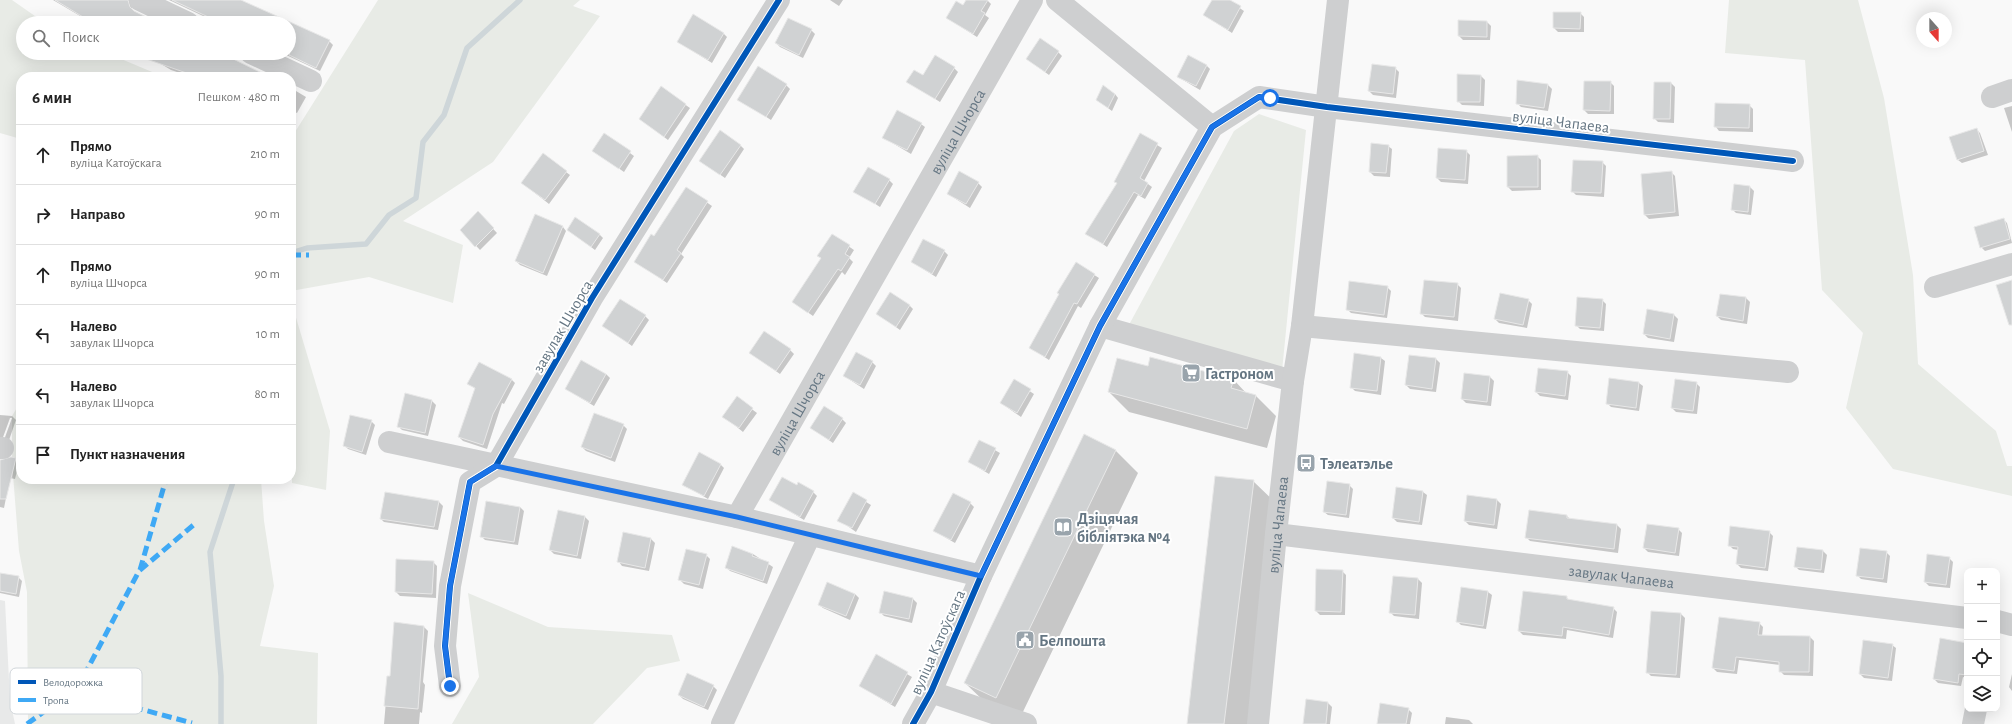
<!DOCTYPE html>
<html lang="ru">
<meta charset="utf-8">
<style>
:root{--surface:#fff;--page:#f2f2f2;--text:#222;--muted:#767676;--line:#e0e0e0}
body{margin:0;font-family:"Alegreya Sans",sans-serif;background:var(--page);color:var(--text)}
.controls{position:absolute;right:12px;bottom:12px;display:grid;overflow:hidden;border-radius:8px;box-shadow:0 4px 16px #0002}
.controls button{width:36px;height:36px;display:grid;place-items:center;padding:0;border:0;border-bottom:1px solid var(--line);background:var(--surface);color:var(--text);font:20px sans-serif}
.compass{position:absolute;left:1916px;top:12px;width:36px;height:36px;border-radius:50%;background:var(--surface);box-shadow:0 4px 16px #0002;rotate:159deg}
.stop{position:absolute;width:12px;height:12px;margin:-9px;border:3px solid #1a73e8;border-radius:50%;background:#fff}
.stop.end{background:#1a73e8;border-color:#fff;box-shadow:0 1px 4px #0008}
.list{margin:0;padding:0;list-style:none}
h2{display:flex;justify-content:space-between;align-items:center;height:52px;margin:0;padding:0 16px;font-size:17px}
h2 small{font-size:13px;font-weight:400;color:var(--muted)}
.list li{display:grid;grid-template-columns:26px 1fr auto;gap:12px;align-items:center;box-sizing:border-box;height:60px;padding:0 16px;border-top:1px solid var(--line)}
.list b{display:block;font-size:15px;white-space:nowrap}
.list p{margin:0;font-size:13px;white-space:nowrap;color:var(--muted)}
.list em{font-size:13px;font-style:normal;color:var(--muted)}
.icon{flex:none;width:22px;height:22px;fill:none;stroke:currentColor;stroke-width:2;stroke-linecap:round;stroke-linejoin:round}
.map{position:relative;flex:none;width:2012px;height:724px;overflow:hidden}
.search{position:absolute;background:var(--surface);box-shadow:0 4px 16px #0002;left:16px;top:16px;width:280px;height:44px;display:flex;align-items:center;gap:10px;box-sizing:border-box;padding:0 14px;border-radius:22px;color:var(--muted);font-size:15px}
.panel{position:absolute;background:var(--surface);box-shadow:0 4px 16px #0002;left:16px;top:72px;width:280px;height:412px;border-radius:16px}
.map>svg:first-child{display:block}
.built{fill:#e8e9e9}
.green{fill:#e8ebe6}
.shadow{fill:#0003}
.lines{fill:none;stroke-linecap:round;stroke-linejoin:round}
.stream{stroke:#ced6d9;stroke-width:5.5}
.building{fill:#d0d2d3;stroke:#e8e8e8}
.minor{stroke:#cecfd0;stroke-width:22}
.quiet{stroke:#3fa9f5;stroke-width:5;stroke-dasharray:10 5;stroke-linecap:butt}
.cycleway-casing{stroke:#fff;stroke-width:8}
.cycleway{stroke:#0057b8;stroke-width:6}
.route{stroke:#1a73e8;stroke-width:5}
.labels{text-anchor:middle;stroke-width:4;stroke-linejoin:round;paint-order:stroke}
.street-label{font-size:16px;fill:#657683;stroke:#fff}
.poi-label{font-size:16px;font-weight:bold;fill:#657683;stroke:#fff;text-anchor:start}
.key{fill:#fff;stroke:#d1d6da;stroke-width:1}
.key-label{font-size:11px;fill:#657683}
</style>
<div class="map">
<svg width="2012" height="724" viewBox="0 0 2012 724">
<rect width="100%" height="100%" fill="#f9f9f9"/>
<path class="built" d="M0 600 5 601 10 700 15 724H0Z"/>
<path class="green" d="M0 0H12L45 23H23V53H107L164 77H21V139L0 133Z
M378 0H580L573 6 600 16 493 162 403 221 463 245 453 303 369 277 291 291V131L295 132Z
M1729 0H1858L1884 98 1913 275 1918 364 1996 431 2007 466H2012V496L1893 469 1846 408 1863 333 1822 290 1805 60 1725 53Z
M1259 114 1306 130 1282 371 1124 334 1234 131Z
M291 301 330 431 326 490 292 483Z
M21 401V479H261L264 521 274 586 260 646 318 653 317 724H28L27 592 19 551 12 462V416Z
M468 593 548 627 672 635 680 661 647 668 593 724H452L479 677Z"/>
<path class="shadow" d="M53 0H132L131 5 133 11 157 23H92Z
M169 0H239L329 41 333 45 320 71 282 53H289V23H218Z
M830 0H843L839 6Z
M967 0H987L991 4 985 15 989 18 977 37 947 18 963 7Z
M1213 0H1228L1244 11 1232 33 1204 15Z
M1580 13 1584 17V32H1558L1554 28Z
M1487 22 1491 26 1490 40H1463L1459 36Z
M811 30 815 34 803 58 780 47 776 43Z
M723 33 727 37 712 63 678 42Z
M1058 52 1062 56 1049 75 1027 59Z
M143 53H219L268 77H192L171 70Z
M1206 65 1210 69 1200 90 1178 77Z
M954 68 958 72 940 102 908 82Z
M1395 68 1399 72 1396 98 1373 95 1369 91Z
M1481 76 1485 80 1484 106 1462 105 1458 101Z
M1610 82 1614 86V114H1588L1584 110Z
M1671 83 1675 87 1674 123 1658 122 1654 118Z
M786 85 790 89 771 120 738 99Z
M1548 85 1552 89 1548 111 1521 107 1517 103Z
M291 88 306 97 297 113 291 111Z
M661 88 690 108 668 140 640 119Z
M1115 94 1118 98 1112 111 1097 100Z
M1749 105 1753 109V132L1719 131 1716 127Z
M2012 106V132L2004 108Z
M921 124 925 127 911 154 884 138Z
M1976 129 1980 133 1988 155 1962 163 1958 160Z
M604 134 634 156 624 172 598 154Z
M1140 135 1162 148 1144 181 1152 187 1145 199 1138 195 1107 247 1087 233 1117 184 1115 181Z
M740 145 744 149 725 178 700 161Z
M1388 146 1392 149 1390 177 1374 176 1370 172Z
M1466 151 1470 155 1468 184 1441 182 1437 178Z
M1537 156 1541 160V190L1512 191 1508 187Z
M1602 162 1606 166 1604 197 1576 195 1572 191Z
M566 172 570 175 549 204 526 186Z
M1671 172 1675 176 1679 216 1649 219 1645 215Z
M889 180 893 184 880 207 855 191Z
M978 183 982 187 970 208 948 194Z
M1750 187 1754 191 1751 215 1736 213 1732 209Z
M686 188 712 206 681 254 684 257 667 283 635 261 655 238Z
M478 213 497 233 480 250 461 230Z
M2003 219 2007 223 2012 243 1985 251 1981 247Z
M563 227 566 231 547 276 520 265 516 261Z
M568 230 599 234 603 238 595 250Z
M832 235 854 250 849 258 853 262 845 275 842 272 813 316 793 302 822 259 819 256Z
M944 251 948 255 936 277 912 262Z
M1077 264 1099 278 1081 308 1078 306 1049 360 1031 348Z
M1457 284 1461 288 1458 321 1425 317 1422 314Z
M1387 287 1391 291 1387 318 1351 313 1347 309Z
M1746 298 1750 302 1747 324 1721 320 1717 316Z
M1528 300 1532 304 1527 328 1499 323 1495 319Z
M1602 300 1606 304 1604 331 1580 329 1576 325Z
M909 305 913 309 900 330 878 314Z
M1648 311 1674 315 1678 319 1674 342 1648 338 1644 334Z
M645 316 649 320 632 346 604 326Z
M790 350 794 354 780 374 750 353Z
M1355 354 1381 358 1385 361 1381 395 1355 391 1351 387Z
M1436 359 1440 363 1436 392 1410 389 1406 385Z
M872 362 876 366 864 389 844 376Z
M1567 372 1571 376 1568 400 1540 396 1536 392Z
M606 374 610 378 594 406 566 389Z
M1465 374 1490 377 1494 381 1491 406 1466 403 1462 399Z
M511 379 515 383 504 404 502 403 487 449 463 441 459 437 476 389 468 384Z
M1234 380 1247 394 1256 396 1276 416 1267 448 1129 412 1109 392Z
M1014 381 1034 394 1021 417 1001 403Z
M1639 383 1643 386 1639 411 1611 407 1607 403Z
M1696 383 1700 387 1697 414 1676 412 1672 408Z
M405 395 432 401 436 405 428 436 402 430 398 426Z
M737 398 757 413 743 432 727 419Z
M0 415 12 416 16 420 9 440H4L12 418H10L2 440 0 441Z
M842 419 846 423 833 443 811 428Z
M371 421 375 425 366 455 348 449 344 445Z
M623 425 627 429 615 462 586 451 582 447Z
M1084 435 1116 451 1138 473 1019 720 988 705 965 683Z
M979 441 1000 453 989 474 969 462Z
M15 459 19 463 15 479 10 478 4 508 0 507V461Z
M720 464 724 468 708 499 683 484Z
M1253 481 1276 503 1249 724H1188Z
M1349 485 1353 489 1349 518 1328 515 1324 512Z
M797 487 813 492 817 496 804 520 771 500Z
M1423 492 1427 495 1422 525 1397 522 1393 518Z
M386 494 439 502 443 506 438 530 384 522 381 519Z
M853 494 871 505 856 532 839 520Z
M1497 500 1501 504 1497 529 1469 525 1465 521Z
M970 503 974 507 955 543 934 531Z
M520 507 524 511 518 545 485 540 481 536Z
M558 512 585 517 589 521 581 559 554 554 550 550Z
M1567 516 1570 519 1617 525 1621 529 1618 553 1530 541 1526 537Z
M1678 529 1682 533 1679 556 1648 552 1644 548Z
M1769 532 1773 536 1768 571 1741 568 1737 564 1739 550 1733 549 1729 545Z
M651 539 655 543 649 571 622 566 619 562Z
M1798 548 1823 551 1827 555 1824 573 1799 570 1795 566Z
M1886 552 1890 556 1887 583 1861 579 1857 575Z
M753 554 773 567 767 584 730 571 726 567Z
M706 555 710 559 703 589 684 584 680 580Z
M1949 558 1953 562 1950 588 1929 586 1925 582Z
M433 562 437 566 436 598 400 596 396 592Z
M1342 571 1346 575 1345 615H1320L1316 611Z
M0 574 18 577 22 581 19 597 0 593Z
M1394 577 1418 579 1422 583 1419 619 1394 616 1390 612Z
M828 584 855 594 859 598 850 620 823 608 819 605Z
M885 592 913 599 917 603 912 623 884 616 880 612Z
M1488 592 1492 595 1486 629 1461 625 1457 621Z
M1566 597 1570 601 1613 608 1617 612 1613 638 1567 630 1566 639 1523 635 1519 631Z
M1681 614 1685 618 1680 678 1651 676 1647 672Z
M395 623 424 627 428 631 423 682 425 685 422 713 420 712 419 724H384L388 677H391Z
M1759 623 1763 627 1762 636 1810 637 1814 641 1813 676 1784 675 1780 671V665L1739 660 1737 674 1717 672 1713 668Z
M1967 644V678L1963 677 1961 686 1938 683 1934 679Z
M1892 645 1896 648 1892 681 1864 678 1860 674Z
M876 656 912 677 895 707 860 686Z
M2012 674V691L2009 687Z
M713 686 717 690 708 710 683 699 679 695Z
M1306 700 1328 703 1332 707 1330 724H1304Z
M1408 709 1412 713 1410 724H1378Z
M1446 717 1469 720 1473 724H1445Z"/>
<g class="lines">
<path class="stream" d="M291 253 307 248 366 244 389 215 416 198 423 142 444 115 467 48 520 0
M221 724V676L210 552 234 479"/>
</g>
<path class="building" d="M55 0H128L130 7 134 11 154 21 153 23H93Z
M172 0H241L330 40 316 68 289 55V23H221Z
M966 0H988L981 11 985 13 973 34 946 18 956 1 963 5Z
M1212 0H1230L1241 6 1228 30 1203 15Z
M1553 12H1581L1580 29 1553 28Z
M693 14 724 33 708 60 677 42Z
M788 18 812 29 799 55 775 43Z
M1458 20 1487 21V37L1458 36Z
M1040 38 1059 51 1045 72 1026 59Z
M135 53H221L270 77H198L135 55Z
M935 55 955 67 935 99 906 82 914 70 923 75Z
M1188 55 1207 65 1196 86 1177 77Z
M1372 64 1396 67 1393 94 1368 91Z
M758 66 787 84 766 117 737 100Z
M1457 74 1481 75 1480 102H1457Z
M1517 80 1548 84 1544 108 1516 104Z
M1584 81H1611L1610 111 1583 110Z
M1654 82H1671L1670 119H1653Z
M1103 85 1115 94 1108 108 1096 100Z
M661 86 686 104 664 137 639 119Z
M1715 103 1750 104 1749 128 1714 127Z
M897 110 922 123 907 150 882 138Z
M1977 128 1984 151 1957 160 1949 137Z
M720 130 741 145 720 175 699 161Z
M604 133 631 151 619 169 592 151Z
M1140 133 1158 143 1140 178 1148 183 1141 196 1134 192 1103 244 1085 234 1117 183 1114 182Z
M1371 143 1389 145 1386 173 1369 172Z
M1438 148 1467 150 1465 180 1436 178Z
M543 153 567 171 545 200 521 183Z
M1538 155V187H1507V156Z
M1573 160 1603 161 1601 193 1571 192Z
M868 167 890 179 875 204 853 192Z
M959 171 979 182 966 204 947 194Z
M1672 171 1675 212 1644 215 1641 174Z
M1734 184 1750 186 1748 212 1731 210Z
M686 187 708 201 677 250 681 253 663 280 634 262 651 234 654 236Z
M478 211 494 228 475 247 460 230Z
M535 214 563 226 543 273 515 261Z
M575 217 600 234 591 247 567 230Z
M2004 218 2010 239 1980 248 1974 227Z
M832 234 850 245 845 254 850 257 841 271 838 269 808 313 792 302 821 258 817 256Z
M923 239 945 250 932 274 911 262Z
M1076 262 1095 274 1077 304 1074 303 1045 357 1029 348 1059 294 1057 293Z
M1424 280 1458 283 1454 317 1420 314Z
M2012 280V325H2009L1996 285Z
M1349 281 1388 286 1384 315 1346 310Z
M890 292 910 305 896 327 876 314Z
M1500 293 1529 299 1523 325 1494 319Z
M1720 294 1746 297 1743 321 1716 316Z
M1577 297 1603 299 1600 328 1575 326Z
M620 299 646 315 628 343 602 326Z
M1647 309 1674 314 1670 339 1643 334Z
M764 331 791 349 776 371 749 353Z
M856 352 873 361 860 385 843 376Z
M1354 353 1381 357 1377 391 1350 388Z
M1409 355 1436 358 1432 389 1405 385Z
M1150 357 1234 379 1231 388 1256 395 1247 429 1108 392 1117 358 1148 366Z
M581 360 606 374 590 403 565 389Z
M479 362 512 379 493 414 483 445 458 437 475 388 467 384Z
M1538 368 1568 371 1565 396 1535 392Z
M1464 373 1490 376 1487 402 1461 399Z
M1609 378 1639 382 1636 408 1606 404Z
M1014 379 1031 389 1017 413 1000 403Z
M1675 379 1697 382 1693 411 1671 408Z
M405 393 432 400 425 433 397 427Z
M737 396 753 408 739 428 722 417Z
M824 406 843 418 829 440 810 428Z
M594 413 624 424 611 458 581 447Z
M350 415 372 420 362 452 343 446Z
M1084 434 1116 450 996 698 964 683Z
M979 440 996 448 985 471 968 462Z
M699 452 721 464 704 496 682 485Z
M11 457 16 458 6 499H0V460Z
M1215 476 1254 480 1224 724H1187Z
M782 477 797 485 798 482 814 491 800 517 769 500Z
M1327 481 1350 484 1346 515 1323 512Z
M1396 487 1423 491 1419 522 1392 518Z
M385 492 439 501 434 527 380 519Z
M853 492 867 500 852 528 837 521Z
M953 493 971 502 951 540 933 531Z
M1467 495 1497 499 1494 525 1464 521Z
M486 501 520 507 514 542 480 537Z
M558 510 585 516 577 556 549 550Z
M1529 510 1567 515V518L1617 524 1614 549 1525 538Z
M1647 524 1679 528 1675 553 1643 548Z
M1730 526 1770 531 1765 568 1736 564 1738 547 1728 546Z
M623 532 651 538 645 568 617 562Z
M732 546 753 554 752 556 769 562 763 581 725 568Z
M1797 547 1823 550 1821 570 1794 567Z
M1860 548 1887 551 1883 579 1856 576Z
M686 549 707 554 699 585 678 580Z
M1927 554 1950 557 1946 585 1924 582Z
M396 559 434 561 432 594 395 592Z
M1316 569 1343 570 1341 612 1315 611Z
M0 573 19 576 16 594 0 591Z
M1393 576 1418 578 1415 615 1389 613Z
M827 582 855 594 846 616 818 605Z
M1461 587 1488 591 1483 626 1456 622Z
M884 591 913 598 909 619 879 613Z
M1523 591 1567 596V599L1614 607 1609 635 1563 627 1562 636 1518 631Z
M1651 611 1681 613 1676 675 1646 673Z
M1719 617 1760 622 1758 635 1810 636 1809 672H1779V662L1736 657 1734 671 1712 668Z
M394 622 424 626 418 709 384 706 387 676H390Z
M1940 638 1967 643V675L1959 674 1958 683 1933 679Z
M1863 640 1893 644 1888 678 1859 674Z
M876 654 908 672 891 704 859 686Z
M687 673 714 685 704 707 678 695Z
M1306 699 1328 702 1326 724H1303Z
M1380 703 1409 708 1406 724H1377Z"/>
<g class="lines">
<g class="minor">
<path d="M140 0 188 23"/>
<path d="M1057 0 1212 127"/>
<path d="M251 53 311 81"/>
<path d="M1992 97 2012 90"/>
<path d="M1935 287 2012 264"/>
<path d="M1100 326 1293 381"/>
<path d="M1302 326 1788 372"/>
<path d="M389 442 737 517 981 576"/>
<path d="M0 448H3"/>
<path id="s1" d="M737 517 1032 0"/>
<path id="s2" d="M1276 534 1967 618"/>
<path d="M1997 621 2012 625"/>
<path d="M450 686 445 646 450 586 470 482 496 466 592 298 779 0"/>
<path d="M931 692 1026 724"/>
<path d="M722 724 810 535"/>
<path d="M913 724 931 692 981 576 1100 326 1212 127 1259 97 1327 107 1793 161"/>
<path id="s3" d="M1258 724 1276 534 1293 381 1302 326 1338 0"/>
<path d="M1973 724 1976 709"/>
</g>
<path class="quiet" d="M291 255H309
M140 570 166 479
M133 707 192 723
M27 724 78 687 139 571 197 522"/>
<defs>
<path id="cycleway" d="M450 686 445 646 450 586 470 482 496 466 592 298 779 0
M913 724 931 692 981 576 1100 326 1212 127 1259 97 1327 107 1793 161"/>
</defs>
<use href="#cycleway" class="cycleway-casing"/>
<use href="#cycleway" class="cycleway"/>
</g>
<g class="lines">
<path class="route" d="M450 686 445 646 450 586 470 482 496 466 737 517 981 576 1100 326 1212 127 1259 97 1270 98"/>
</g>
<defs>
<symbol id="supermarket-square" viewBox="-11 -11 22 22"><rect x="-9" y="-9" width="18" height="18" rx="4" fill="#99a4ac" stroke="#fff"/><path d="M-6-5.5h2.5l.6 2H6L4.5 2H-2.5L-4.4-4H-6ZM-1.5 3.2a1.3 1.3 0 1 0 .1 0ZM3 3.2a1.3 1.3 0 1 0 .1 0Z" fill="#fff"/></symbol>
<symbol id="bus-square" viewBox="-11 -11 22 22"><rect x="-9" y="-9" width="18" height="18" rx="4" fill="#99a4ac" stroke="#fff"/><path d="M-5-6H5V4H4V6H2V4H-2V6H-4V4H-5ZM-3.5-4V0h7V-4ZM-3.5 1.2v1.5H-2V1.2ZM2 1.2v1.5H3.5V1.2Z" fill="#fff"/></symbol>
<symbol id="library-square" viewBox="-11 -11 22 22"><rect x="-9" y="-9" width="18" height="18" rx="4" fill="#99a4ac" stroke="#fff"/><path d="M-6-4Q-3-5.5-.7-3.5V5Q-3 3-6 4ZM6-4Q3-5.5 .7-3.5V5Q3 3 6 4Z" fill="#fff"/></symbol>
<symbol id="civic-square" viewBox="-11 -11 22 22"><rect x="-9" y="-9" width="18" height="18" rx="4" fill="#99a4ac" stroke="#fff"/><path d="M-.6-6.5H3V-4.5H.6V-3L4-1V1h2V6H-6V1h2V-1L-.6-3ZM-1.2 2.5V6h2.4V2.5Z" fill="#fff"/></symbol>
</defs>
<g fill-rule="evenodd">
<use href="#supermarket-square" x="1180" y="362" width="22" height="22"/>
<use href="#bus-square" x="1295" y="452" width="22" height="22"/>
<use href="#library-square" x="1052" y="516" width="22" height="22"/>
<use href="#civic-square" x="1014" y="629" width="22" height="22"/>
</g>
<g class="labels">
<g class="street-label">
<text transform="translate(1561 121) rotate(7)" y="6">вуліца Чапаева</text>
<text dy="6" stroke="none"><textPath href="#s1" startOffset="444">вуліца Шчорса</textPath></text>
<text transform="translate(562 326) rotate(-60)" y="6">завулак Шчорса</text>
<text dy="6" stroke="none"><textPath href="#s1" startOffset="120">вуліца Шчорса</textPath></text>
<text dy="6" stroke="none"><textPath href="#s3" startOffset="200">вуліца Чапаева</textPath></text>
<text dy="6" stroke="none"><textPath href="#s2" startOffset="348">завулак Чапаева</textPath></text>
<text transform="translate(937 642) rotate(-66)" y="6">вуліца Катоўскага</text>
</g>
<g class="poi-label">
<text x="1205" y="379">Гастроном</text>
<text x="1320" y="469">Тэлеатэлье</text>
<text x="1077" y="524">Дзіцячая<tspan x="1077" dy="18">бібліятэка №4</tspan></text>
<text x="1039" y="646">Белпошта</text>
</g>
</g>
<rect x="10" y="668" width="132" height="46" rx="6" class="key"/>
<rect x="18" y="680" width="18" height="4" fill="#0057b8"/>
<rect x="18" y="698" width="18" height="4" fill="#3fa9f5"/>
<g class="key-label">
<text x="43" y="686">Велодорожка</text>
<text x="43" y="704">Тропа</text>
</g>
</svg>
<div class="controls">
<button>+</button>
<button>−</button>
<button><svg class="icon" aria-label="locate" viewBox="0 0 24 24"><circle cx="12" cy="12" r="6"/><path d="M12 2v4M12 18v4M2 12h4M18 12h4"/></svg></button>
<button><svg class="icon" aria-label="layers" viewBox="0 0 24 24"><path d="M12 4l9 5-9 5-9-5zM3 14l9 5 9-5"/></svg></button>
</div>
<svg class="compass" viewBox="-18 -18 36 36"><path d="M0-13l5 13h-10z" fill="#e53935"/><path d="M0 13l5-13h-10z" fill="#767676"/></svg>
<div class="stop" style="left:1270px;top:98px"></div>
<div class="stop end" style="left:450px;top:686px"></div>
<div class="search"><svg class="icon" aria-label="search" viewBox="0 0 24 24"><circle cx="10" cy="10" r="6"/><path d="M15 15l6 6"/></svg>Поиск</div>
<section class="panel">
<h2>6 мин<small>Пешком · 480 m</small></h2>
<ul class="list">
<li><svg class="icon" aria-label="ahead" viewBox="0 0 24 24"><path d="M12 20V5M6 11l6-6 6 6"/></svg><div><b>Прямо</b><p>вуліца Катоўскага</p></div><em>210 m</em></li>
<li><svg class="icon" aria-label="right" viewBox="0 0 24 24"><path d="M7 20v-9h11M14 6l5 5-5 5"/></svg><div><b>Направо</b></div><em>90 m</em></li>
<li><svg class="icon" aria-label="ahead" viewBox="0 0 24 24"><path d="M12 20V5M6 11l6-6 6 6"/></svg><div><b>Прямо</b><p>вуліца Шчорса</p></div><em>90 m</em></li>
<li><svg class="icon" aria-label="left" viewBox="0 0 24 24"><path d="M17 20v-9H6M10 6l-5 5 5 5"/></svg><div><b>Налево</b><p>завулак Шчорса</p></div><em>10 m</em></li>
<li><svg class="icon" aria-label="left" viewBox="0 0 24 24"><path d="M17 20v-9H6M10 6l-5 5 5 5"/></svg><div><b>Налево</b><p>завулак Шчорса</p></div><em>80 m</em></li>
<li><svg class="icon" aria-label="arrive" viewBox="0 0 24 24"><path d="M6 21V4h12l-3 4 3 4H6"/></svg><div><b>Пункт назначения</b></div></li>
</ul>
</section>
</div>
